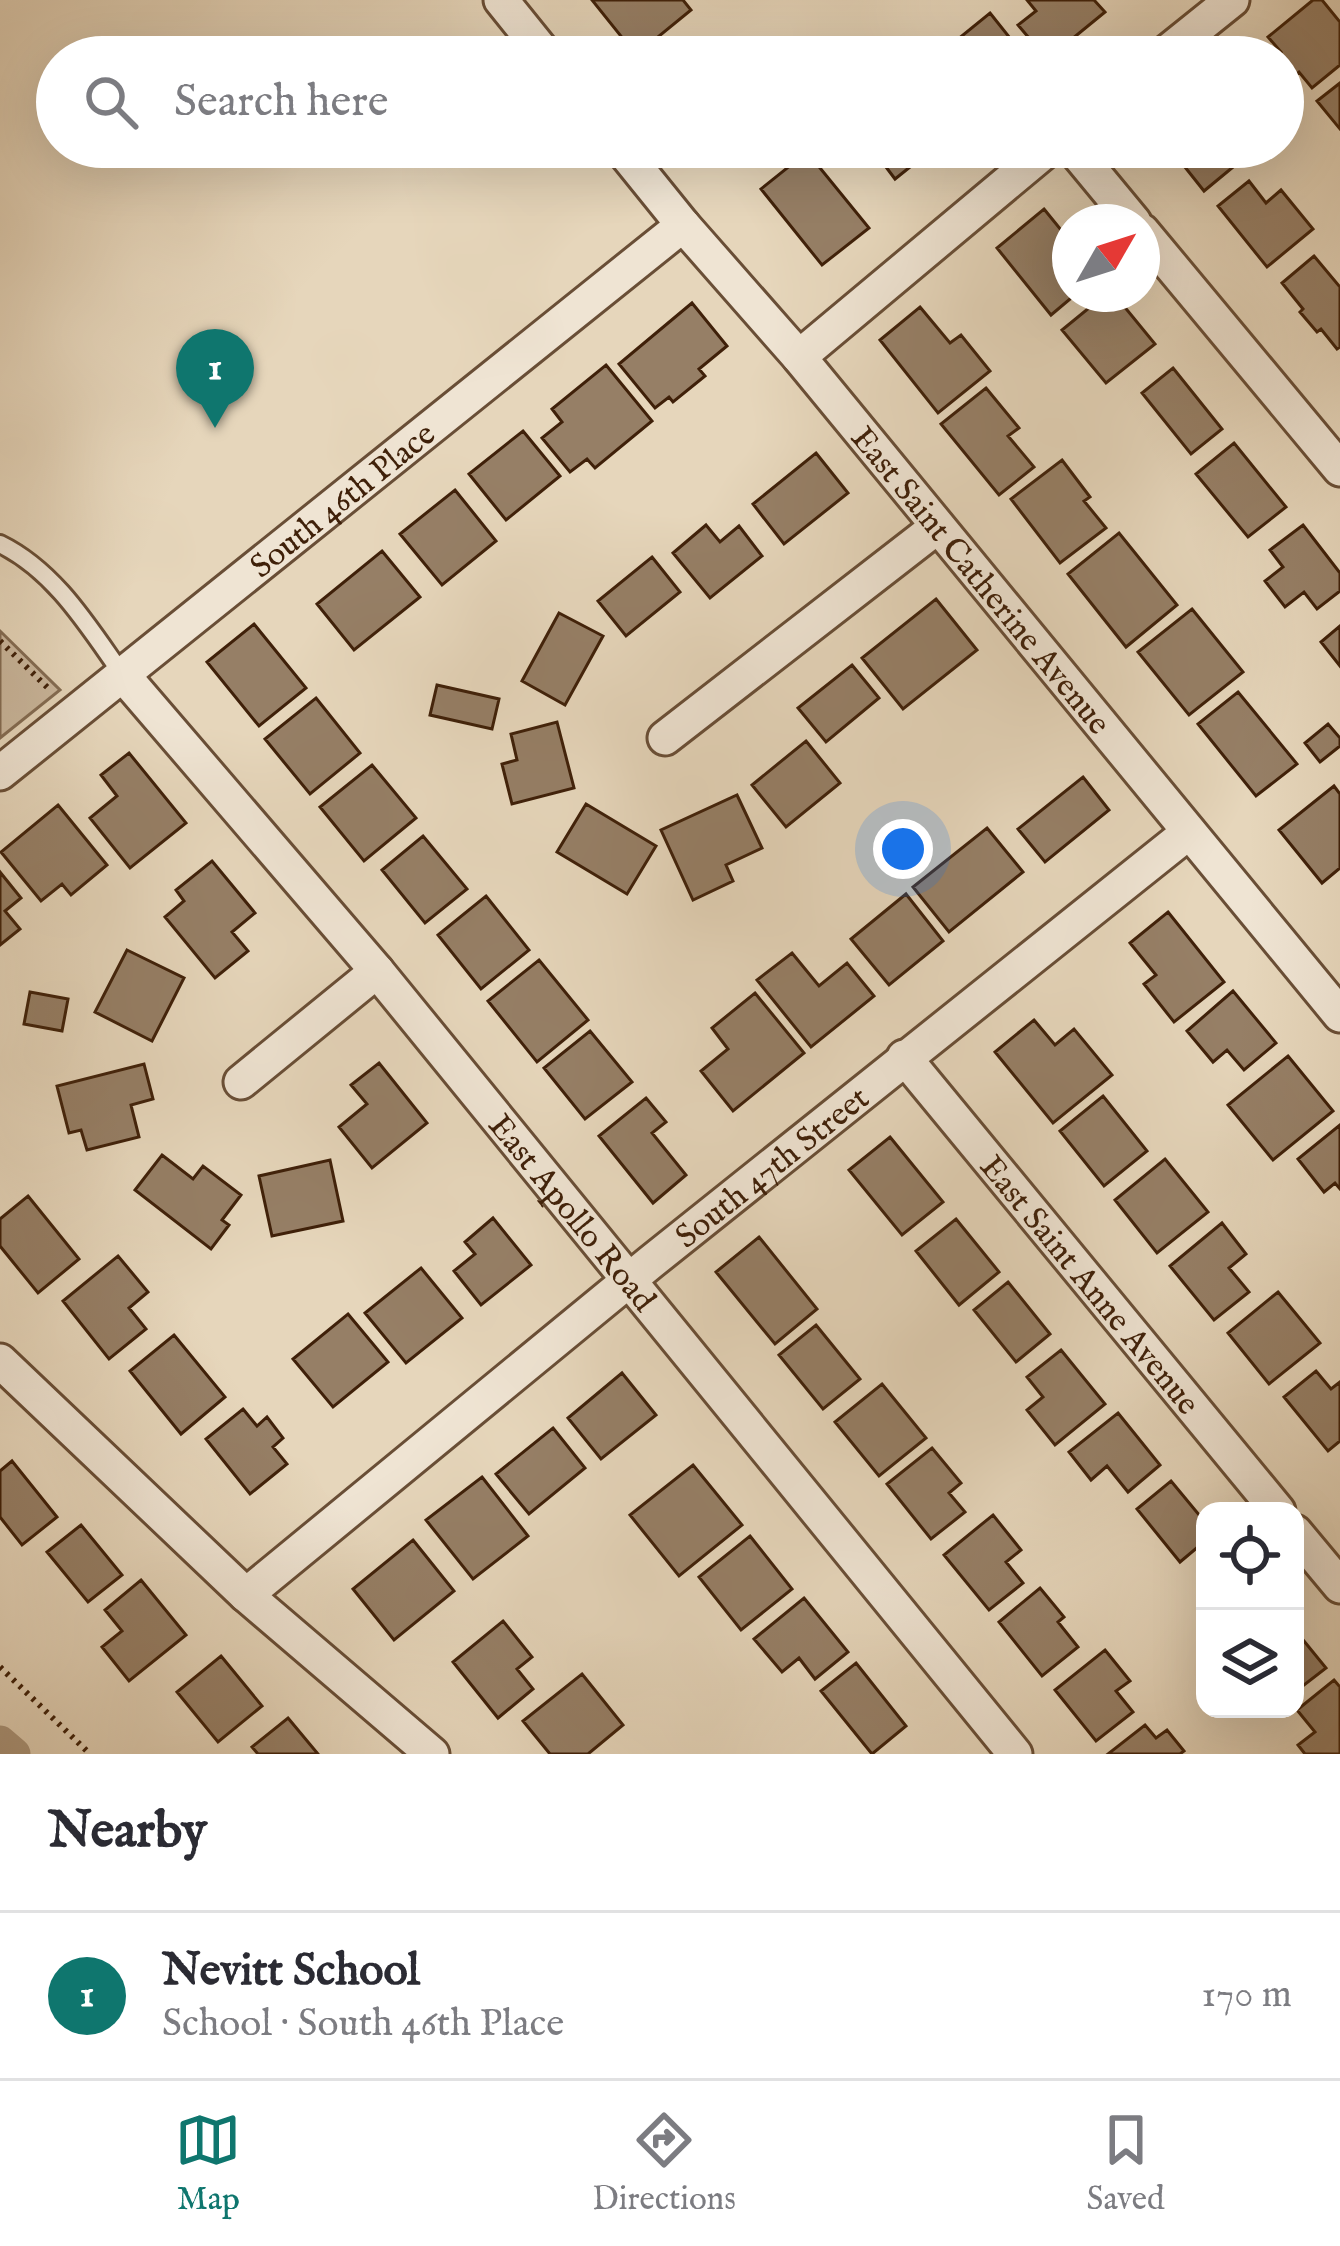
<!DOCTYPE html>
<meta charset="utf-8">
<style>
:root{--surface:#fff;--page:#f7f7f7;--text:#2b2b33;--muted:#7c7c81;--line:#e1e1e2;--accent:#0f766e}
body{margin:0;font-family:"IM FELL English",serif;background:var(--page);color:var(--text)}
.controls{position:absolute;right:36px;bottom:36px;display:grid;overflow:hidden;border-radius:24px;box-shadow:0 12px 48px #0002}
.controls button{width:108px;height:108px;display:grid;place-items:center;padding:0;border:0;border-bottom:3px solid var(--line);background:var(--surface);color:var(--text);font:60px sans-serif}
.compass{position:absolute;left:1052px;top:204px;width:108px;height:108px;border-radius:50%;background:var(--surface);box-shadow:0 12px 48px #0002;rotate:51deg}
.you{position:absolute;left:903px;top:849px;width:42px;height:42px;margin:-30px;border:9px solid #fff;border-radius:50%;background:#1a73e8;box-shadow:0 0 0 18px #1a73e833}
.badge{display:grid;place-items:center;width:78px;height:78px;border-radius:50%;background:var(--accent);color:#fff;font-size:39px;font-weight:700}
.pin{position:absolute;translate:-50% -99px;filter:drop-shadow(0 3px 6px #0008)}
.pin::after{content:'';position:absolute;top:63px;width:42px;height:36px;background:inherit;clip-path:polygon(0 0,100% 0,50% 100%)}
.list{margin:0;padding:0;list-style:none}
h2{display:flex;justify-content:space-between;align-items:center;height:156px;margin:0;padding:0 48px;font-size:51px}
h2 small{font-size:39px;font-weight:400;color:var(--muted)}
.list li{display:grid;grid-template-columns:78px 1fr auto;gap:36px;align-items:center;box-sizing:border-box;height:168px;padding:0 48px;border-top:3px solid var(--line)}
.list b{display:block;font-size:45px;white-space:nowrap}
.list p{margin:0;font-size:39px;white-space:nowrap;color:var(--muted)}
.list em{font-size:39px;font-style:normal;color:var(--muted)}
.icon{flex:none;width:66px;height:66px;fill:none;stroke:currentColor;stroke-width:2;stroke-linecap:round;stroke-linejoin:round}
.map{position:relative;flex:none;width:1340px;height:1754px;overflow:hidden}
.search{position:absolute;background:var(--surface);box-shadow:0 12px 48px #0002;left:36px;right:36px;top:36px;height:132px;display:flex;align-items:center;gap:30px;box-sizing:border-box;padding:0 42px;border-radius:66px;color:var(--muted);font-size:45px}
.sheet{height:324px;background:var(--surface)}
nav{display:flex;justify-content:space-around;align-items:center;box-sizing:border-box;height:168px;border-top:3px solid var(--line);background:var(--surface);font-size:33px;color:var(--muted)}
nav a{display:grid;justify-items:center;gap:6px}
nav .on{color:var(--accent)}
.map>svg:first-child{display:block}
.green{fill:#cab79d;stroke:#846c53;stroke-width:3}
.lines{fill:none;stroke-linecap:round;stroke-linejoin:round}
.canal{stroke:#ad987e;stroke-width:33}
.building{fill:#967f66;stroke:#3f2009;stroke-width:3}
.service-casing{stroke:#694e36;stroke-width:22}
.minor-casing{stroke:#694e36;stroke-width:39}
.path{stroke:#3f2009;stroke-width:6;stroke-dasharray:3 6;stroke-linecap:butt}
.service{stroke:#efe4d3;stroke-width:16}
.minor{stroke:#efe4d3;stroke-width:33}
.labels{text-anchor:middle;stroke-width:9;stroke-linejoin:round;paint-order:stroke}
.street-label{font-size:33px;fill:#3f2009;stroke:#efe4d3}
</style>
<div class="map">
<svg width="1340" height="1754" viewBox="0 0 1340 1754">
<rect width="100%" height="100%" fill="#e6d6bb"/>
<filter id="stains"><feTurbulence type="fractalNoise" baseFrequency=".00167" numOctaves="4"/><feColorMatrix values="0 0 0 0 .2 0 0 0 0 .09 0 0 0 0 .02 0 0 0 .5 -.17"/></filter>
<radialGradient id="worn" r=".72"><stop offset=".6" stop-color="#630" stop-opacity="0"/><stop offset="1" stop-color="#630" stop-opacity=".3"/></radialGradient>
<path class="green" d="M0 631 60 690 0 738Z"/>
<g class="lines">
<path class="canal" d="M0 1742 14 1754"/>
</g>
<path class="building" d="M592 0H683L691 10 636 55Z
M1027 0H1094L1105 12 1050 57H1045L1018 25 1036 11Z
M1313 0H1322L1340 22V65L1312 88 1299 72 1283 85V57H1275L1281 52 1268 37Z
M990 13 1025 57H954L947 48Z
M1340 83V129L1317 101Z
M871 147H935L895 179Z
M1169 147H1245L1250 153 1204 191Z
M807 152 869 228 822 265 761 189Z
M1249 181 1266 203 1281 190 1313 229 1267 267 1218 206Z
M1044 209 1070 241V294H1076L1051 315 997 248Z
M1314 256 1340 287V347L1337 349 1321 329 1317 332 1300 312 1303 309 1282 283Z
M1106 294H1114L1155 344 1106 383 1062 330Z
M692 303 727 346 699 369 705 376 673 402 669 397 655 408 619 364Z
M920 307 950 343 961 335 990 371 938 413 880 340Z
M606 365 652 421 595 468 587 459 570 472 542 438 562 422 552 409Z
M1173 368 1222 429 1191 454 1142 393Z
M986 388 1019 428 1008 436 1034 467 999 495 941 424Z
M523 431 560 476 506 520 469 474Z
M1234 443 1286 507 1248 537 1196 474Z
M816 453 848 493 784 544 753 504Z
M1062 460 1090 497 1084 501 1106 528 1060 563 1011 499Z
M455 490 496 541 442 585 400 534Z
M706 525 720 542 739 526 762 556 710 598 673 553Z
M1303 525 1340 573V591L1317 609 1304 592 1285 607 1265 581 1283 567 1270 550Z
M1119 533 1177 605 1126 647 1068 574Z
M382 551 420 597 354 650 317 604Z
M652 557 680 592 626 636 598 601Z
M936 599 977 650 903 709 862 658Z
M1192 609 1243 672 1189 715 1138 652Z
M559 613 603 636 565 705 522 681Z
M254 624 306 688 259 726 207 662Z
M1340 626V666L1321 642Z
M852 665 879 698 826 742 798 708Z
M437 685 499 699 492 729 430 715Z
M1238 692 1297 764 1256 796 1198 724Z
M316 698 360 753 310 794 265 739Z
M557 722 574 788 512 804 502 764 517 760 511 734Z
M1328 724 1340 738V746L1320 762 1305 743Z
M806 741 840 783 786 827 752 785Z
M129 753 186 823 130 868 90 818 117 796 101 775Z
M372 765 416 818 364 861 320 807Z
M1083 777 1109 810 1045 862 1018 829Z
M1334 786 1340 794V868L1322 883 1279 830Z
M737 795 762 848 726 865 733 881 693 900 661 830Z
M586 804 656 846 627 894 557 852Z
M58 805 107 865 71 895 62 884 41 901 1 852Z
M987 828 1023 872 949 932 913 887Z
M423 836 467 889 425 923 382 870Z
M212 861 255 913 232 932 248 951 215 978 165 917 184 901 176 890Z
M0 872 21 898 5 911 20 929 0 945Z
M906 894 943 941 889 985 851 939Z
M486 896 529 950 481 989 438 935Z
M1168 912 1224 982 1174 1022 1144 984 1156 975 1130 943Z
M127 950 184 978 152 1041 95 1012Z
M792 953 819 986 847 963 874 996 811 1047 757 980Z
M539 960 588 1020 537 1062 488 1001Z
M1233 991 1276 1043 1244 1070 1227 1050 1213 1062 1187 1031Z
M30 992 68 999 62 1031 24 1024Z
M755 993 804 1053 733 1111 701 1071 728 1049 712 1028Z
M1034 1020 1055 1045 1074 1029 1112 1075 1053 1123 995 1052Z
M590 1031 632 1082 585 1119 544 1068Z
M1288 1056 1333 1111 1273 1160 1228 1105Z
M379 1063 427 1123 372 1168 339 1127 367 1104 351 1085Z
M144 1064 153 1099 131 1105 139 1137 87 1150 81 1130 69 1133 57 1086Z
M1103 1096 1147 1151 1104 1186 1060 1131Z
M646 1098 666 1122 652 1133 686 1175 653 1203 599 1136Z
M1340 1125V1189L1335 1183 1324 1192 1298 1159Z
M890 1137 943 1202 902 1235 849 1170Z
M162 1155 193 1179 203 1166 241 1195 222 1220 229 1225 211 1249 135 1190Z
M1165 1159 1208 1212 1157 1253 1115 1200Z
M330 1160 343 1221 272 1236 259 1176Z
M28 1196 79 1259 38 1293 0 1246V1219Z
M493 1218 531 1265 481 1305 454 1271 475 1254 465 1242Z
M956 1219 999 1272 959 1305 916 1251Z
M1222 1223 1246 1254 1229 1268 1249 1292 1214 1320 1170 1266Z
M759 1237 817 1309 775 1344 716 1272Z
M118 1256 148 1292 129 1308 146 1329 109 1359 63 1301Z
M421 1268 462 1318 406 1363 365 1313Z
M1008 1282 1050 1334 1016 1362 974 1310Z
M1278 1292 1320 1343 1269 1384 1228 1333Z
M348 1314 388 1362 333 1407 293 1359Z
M816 1325 860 1379 823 1409 779 1355Z
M174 1335 225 1397 181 1434 130 1371Z
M1061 1350 1105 1404 1055 1445 1027 1410 1043 1397 1027 1377Z
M1316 1371 1331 1389 1340 1382V1441L1328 1451 1284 1397Z
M622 1373 656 1415 601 1459 568 1418Z
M882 1384 926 1438 879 1476 835 1422Z
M243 1409 257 1426 267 1417 283 1438 273 1447 287 1464 250 1494 206 1439Z
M1118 1413 1160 1465 1128 1492 1107 1466 1091 1480 1069 1452Z
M553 1428 585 1468 529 1514 496 1474Z
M932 1448 961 1483 949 1493 965 1512 931 1539 887 1484Z
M12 1461 57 1517 22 1545 0 1517V1471Z
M693 1465 742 1525 679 1576 630 1515Z
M482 1477 528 1536 473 1579 426 1520Z
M1171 1481 1205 1522V1541L1180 1562 1137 1509Z
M993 1515 1021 1550 1006 1562 1023 1583 989 1610 944 1555Z
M81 1525 122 1575 88 1602 47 1552Z
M750 1536 792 1589 741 1630 699 1577Z
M413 1540 454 1591 394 1640 353 1589Z
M141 1580 186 1635 129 1681 102 1647 122 1631 105 1610Z
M1040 1588 1064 1617 1058 1622 1078 1647 1042 1676 999 1622Z
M804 1598 848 1652 815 1679 799 1658 782 1672 754 1639Z
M503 1621 532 1657 517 1669 533 1689 498 1718 453 1662Z
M1295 1630 1326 1668 1295 1692Z
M1105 1650 1130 1681 1116 1691 1133 1712 1096 1741 1055 1690Z
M221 1656 262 1706 218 1742 177 1692Z
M856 1663 906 1726 872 1754 821 1691Z
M582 1674 623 1725 588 1754H550L523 1721Z
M1334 1680 1340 1687V1754H1305L1298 1745 1315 1732 1297 1710Z
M288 1718 318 1754H258L252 1747Z
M1145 1725 1156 1738 1167 1730 1184 1751 1180 1754H1108Z"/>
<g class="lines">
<defs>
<path id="service" d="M0 544C55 571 88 626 122 674"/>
<g id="minor">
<path d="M501 0 547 57"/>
<path d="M1161 57 1232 0"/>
<path id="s1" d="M620 147 683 225 799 357 1340 1015"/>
<path d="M1072 147 1134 222"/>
<path d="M1142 231 1340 469"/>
<path d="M799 357 1050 147"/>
<path id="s2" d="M122 674 377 971 1015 1754"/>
<path d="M665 738 937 527"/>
<path id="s3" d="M0 773 683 225"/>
<path id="s4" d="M904 1057 1278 1511"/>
<path d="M241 1082 377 971"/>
<path d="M0 1361 246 1595 432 1754"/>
<path d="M1295 1532 1340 1586"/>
<path id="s5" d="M246 1595 651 1262 1189 832"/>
</g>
</defs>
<use href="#service" class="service-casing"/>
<use href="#minor" class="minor-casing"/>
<path class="path" d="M0 641 51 691
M0 1667 90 1754"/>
<use href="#service" class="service"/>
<use href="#minor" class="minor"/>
</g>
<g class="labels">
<g class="street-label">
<text dy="12" stroke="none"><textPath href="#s3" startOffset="438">South 46th Place</textPath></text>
<text dy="12" stroke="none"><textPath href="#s1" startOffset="564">East Saint Catherine Avenue</textPath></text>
<text dy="12" stroke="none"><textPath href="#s5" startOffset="678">South 47th Street</textPath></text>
<text dy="12" stroke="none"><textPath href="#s2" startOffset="702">East Apollo Road</textPath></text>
<text dy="12" stroke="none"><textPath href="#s4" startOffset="294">East Saint Anne Avenue</textPath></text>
</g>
</g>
<rect width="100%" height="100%" filter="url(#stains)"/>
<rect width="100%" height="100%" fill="url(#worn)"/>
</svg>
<div class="controls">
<button><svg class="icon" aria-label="locate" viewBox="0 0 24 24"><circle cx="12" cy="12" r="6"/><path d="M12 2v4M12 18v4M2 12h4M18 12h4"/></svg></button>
<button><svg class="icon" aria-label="layers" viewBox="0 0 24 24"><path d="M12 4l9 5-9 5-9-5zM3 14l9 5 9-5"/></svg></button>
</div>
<svg class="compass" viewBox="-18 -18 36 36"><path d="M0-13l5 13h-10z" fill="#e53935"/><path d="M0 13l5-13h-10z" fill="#7c7c81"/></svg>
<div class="you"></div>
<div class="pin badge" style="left:215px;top:428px">1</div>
<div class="search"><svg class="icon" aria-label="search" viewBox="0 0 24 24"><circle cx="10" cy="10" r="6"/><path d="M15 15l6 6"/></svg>Search here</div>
</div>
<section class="sheet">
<h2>Nearby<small></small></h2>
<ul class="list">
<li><span class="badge">1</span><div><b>Nevitt School</b><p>School · South 46th Place</p></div><em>170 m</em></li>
</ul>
</section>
<nav>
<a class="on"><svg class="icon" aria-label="map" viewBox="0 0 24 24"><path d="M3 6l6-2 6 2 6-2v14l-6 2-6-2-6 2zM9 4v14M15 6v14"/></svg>Map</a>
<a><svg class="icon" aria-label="directions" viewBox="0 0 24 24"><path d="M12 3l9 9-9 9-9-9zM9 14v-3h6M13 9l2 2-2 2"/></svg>Directions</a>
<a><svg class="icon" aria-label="saved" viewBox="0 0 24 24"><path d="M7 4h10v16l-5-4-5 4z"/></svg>Saved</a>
</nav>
